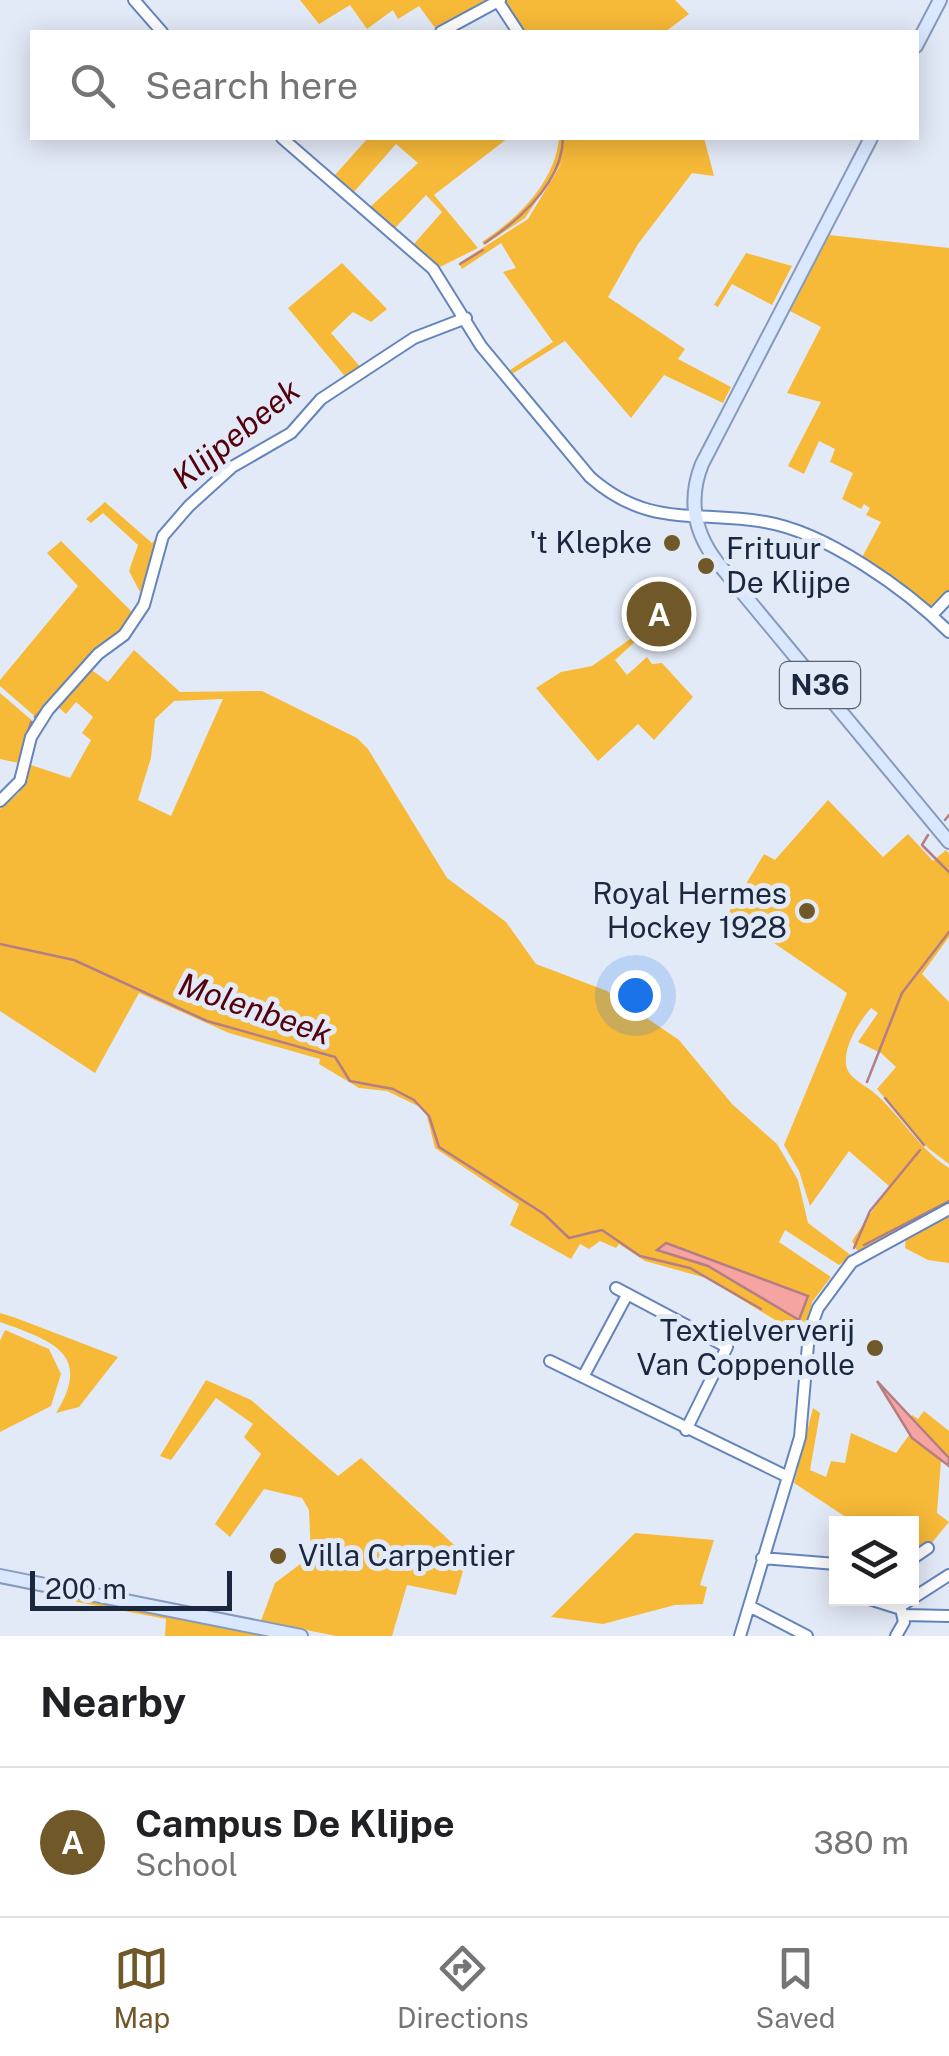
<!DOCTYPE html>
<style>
:root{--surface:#fff;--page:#f6f6f6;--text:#202124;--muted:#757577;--line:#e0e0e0;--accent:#715829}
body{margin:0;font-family:"Public Sans",sans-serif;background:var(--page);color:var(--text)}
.controls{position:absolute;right:30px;bottom:30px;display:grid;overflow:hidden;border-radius:0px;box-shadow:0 5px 25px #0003}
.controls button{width:90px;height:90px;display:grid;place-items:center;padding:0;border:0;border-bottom:2px solid var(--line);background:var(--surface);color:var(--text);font:50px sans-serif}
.scale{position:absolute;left:30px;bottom:25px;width:202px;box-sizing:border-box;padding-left:10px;border:5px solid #1a273e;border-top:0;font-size:28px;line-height:35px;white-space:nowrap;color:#1a273e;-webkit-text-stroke:8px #e3eaf7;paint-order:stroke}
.you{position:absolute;left:635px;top:995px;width:35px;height:35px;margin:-25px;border:8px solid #fff;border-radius:50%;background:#1a73e8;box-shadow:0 0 0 15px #1a73e833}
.badge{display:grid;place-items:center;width:65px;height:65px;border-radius:50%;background:var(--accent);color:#fff;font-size:32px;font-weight:700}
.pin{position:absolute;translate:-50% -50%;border:5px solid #fff;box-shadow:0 2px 10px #0006}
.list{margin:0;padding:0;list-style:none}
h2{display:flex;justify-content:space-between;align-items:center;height:130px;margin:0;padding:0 40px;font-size:42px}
h2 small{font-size:32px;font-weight:400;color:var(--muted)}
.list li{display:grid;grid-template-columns:65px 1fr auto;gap:30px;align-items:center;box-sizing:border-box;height:150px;padding:0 40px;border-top:2px solid var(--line)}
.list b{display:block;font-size:38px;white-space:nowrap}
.list p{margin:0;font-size:32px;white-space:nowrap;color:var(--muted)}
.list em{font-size:32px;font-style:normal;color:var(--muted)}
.icon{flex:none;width:55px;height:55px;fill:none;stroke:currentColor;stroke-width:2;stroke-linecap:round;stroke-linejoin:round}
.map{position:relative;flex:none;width:949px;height:1636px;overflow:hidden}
.search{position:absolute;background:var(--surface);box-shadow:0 5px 25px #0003;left:30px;right:30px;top:30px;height:110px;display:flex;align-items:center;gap:25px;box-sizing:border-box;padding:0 35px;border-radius:0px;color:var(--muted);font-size:38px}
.sheet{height:280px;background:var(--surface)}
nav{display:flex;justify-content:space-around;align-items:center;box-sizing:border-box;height:140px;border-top:2px solid var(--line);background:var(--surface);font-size:28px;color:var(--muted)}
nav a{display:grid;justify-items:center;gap:5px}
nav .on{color:var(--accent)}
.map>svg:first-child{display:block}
.green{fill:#f7b938;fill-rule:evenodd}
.water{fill:#f6a4a2;stroke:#b47e84;stroke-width:2.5}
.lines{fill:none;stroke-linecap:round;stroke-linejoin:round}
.stream{stroke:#b47e84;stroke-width:2.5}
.minor-casing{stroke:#6484bc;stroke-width:14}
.major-casing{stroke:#879abb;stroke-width:16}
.minor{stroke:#fff;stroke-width:10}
.major{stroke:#dae8ff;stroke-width:12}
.poi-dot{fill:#715829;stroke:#e3eaf7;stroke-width:4}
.labels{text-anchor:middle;stroke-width:10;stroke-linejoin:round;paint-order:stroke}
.shield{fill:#e3eaf7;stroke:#566276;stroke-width:2.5}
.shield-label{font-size:28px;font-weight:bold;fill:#1a273e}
.poi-label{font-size:30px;fill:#1a273e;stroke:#e3eaf7;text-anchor:end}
.water-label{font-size:32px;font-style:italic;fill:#56000e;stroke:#e3eaf7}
</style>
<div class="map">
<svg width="949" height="1636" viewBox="0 0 949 1636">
<rect width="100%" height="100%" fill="#e3eaf7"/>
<path class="green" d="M300 0H490L438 32 419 6 398 19 393 10 367 29 350 5 319 24Z
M507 0H675L689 14 665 32H520L503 3Z
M368 138H508L434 195 478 248 440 267 414 244 442 212 426 195 395 228 370 207 418 163 396 144 353 193 334 176Z
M559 138H704L714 176 692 173 638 244 608 297 685 349 678 359 731 387 723 403 664 375 631 418 565 341 512 374 510 370 553 342 503 272 516 268 501 243 462 269 459 263 528 219 565 158 525 218 484 245 482 242C517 219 555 183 559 138Z
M829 235 949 248V595L939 607 930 609 860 561 881 522 866 515 870 508 864 504 861 509 842 499 853 473 830 462 835 449 819 441 804 474 788 466 821 402 787 393 821 327 790 311Z
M746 253 792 266 772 305 732 284 718 307 714 305Z
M342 263 387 309 371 322 353 312 331 333 363 370 348 380 288 308Z
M105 502 152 543 178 510 181 513 162 533 140 592 129 571 138 545 103 513 91 523 86 519Z
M61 541 135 615 122 635 38 719 0 686V680L78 586 47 553Z
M636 635 639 638 615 660 627 675 647 657 652 664 662 663 693 697 654 740 638 724 598 761 536 688 561 672 592 666Z
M134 650 180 692 262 691 357 738 368 749 447 878 506 922 536 964 607 991 679 1040 732 1104 777 1144 798 1180 808 1223 852 1256 839 1265 785 1230 779 1242 831 1277 812 1302 803 1337 706 1278 645 1261 619 1244 616 1248 600 1241 589 1249 580 1244 571 1259 510 1225 519 1204 435 1148 427 1116 420 1107 387 1091 359 1088 319 1064 320 1059 229 1033 139 993 95 1073 0 1011V809L19 793 31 765 70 778 91 740 82 733 93 717 76 702 66 714 57 706 89 668 108 682ZM223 699 171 816 138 800 151 758 155 719 174 701Z
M0 693 35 723 23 764 0 759Z
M828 800 883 857 908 834 933 861 946 850 949 854V937L922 974 949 1002V1164L928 1148 877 1089 896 1067 881 1053 858 1042 878 1013 871 1008C859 1022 844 1045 846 1064 847 1077 863 1084 872 1091 901 1115 917 1147 949 1168V1203L858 1252 852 1241 889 1186 849 1151 810 1206 799 1171 784 1145 847 993 729 912 764 854 775 860Z
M949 1215V1263L928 1260 905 1248 906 1236Z
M0 1313 16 1318 118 1357 79 1407 56 1413C94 1352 49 1340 0 1322Z
M5 1330 49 1349 61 1374 51 1406 0 1432V1341Z
M206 1380 251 1400 338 1476 361 1458 467 1557 456 1595 407 1585 392 1636H336L261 1621 275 1583 311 1556 309 1510 302 1498 264 1489 230 1537 215 1524 261 1454 244 1437 253 1424 216 1398 171 1460 160 1456Z
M813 1408 820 1413 810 1470 826 1477 831 1461 845 1463 851 1433 896 1453 912 1431 906 1422 912 1415 918 1419 924 1411 949 1431V1466L941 1461 937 1513 949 1522 930 1545 912 1546V1524L855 1523 794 1483Z
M635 1533 714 1540 700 1585 707 1587 703 1604 675 1605 603 1624 551 1617Z
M52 1594 272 1636H165L166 1619 51 1597Z"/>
<path class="water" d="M666 1243 808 1296 799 1320 708 1266 657 1250Z
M877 1381 949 1458V1466L912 1438Z"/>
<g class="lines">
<path class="stream" d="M485 243C519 220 562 183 563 138
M460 264 483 250
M241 456 256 448
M154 550 165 526
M35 717 45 707
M27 735 31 722
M945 820 949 815
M928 835 922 845 949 872
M0 944 74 960 207 1021 335 1057 350 1081 393 1089 414 1100 429 1116 439 1147 544 1214 569 1238 602 1230 640 1256 690 1268 761 1309
M867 1082 902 993 949 932
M885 1098 924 1145
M864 1245 949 1201
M854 1248 870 1211 920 1150"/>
<defs>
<path id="minor" d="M134 0 162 32
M497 0 518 32
M441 32 500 0
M282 138 433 269 481 346 590 477C649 529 696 510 765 522 826 532 907 590 949 632
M933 614 949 597
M0 801 20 781 31 737 48 710 98 654 124 635 144 605 163 536 189 506 232 467 291 433 321 399 414 338 466 318
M616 1288 727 1347 686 1430
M550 1361 788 1477
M583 1377 627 1295
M762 1558 836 1564
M912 1559 928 1548
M866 1598 901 1609 904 1622 896 1636
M751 1607 807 1636
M899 1607 949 1575
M904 1615 949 1616
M740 1636 800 1437 809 1333 818 1308 852 1262 949 1209"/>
<path id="major" d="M916 46 940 0
M871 138 702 464C688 499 694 532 717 562L949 842
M0 1576 301 1636"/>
</defs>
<use href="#minor" class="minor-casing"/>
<use href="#major" class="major-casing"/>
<use href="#minor" class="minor"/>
<use href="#major" class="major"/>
</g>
<g class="poi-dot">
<circle cx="672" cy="543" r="10"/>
<circle cx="706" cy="566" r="10"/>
<circle cx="807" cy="911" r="10"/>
<circle cx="875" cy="1348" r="10"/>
<circle cx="278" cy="1556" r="10"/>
</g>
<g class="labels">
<rect class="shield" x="780" y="662" width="80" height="46" rx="8"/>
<g class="shield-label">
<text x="820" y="695">N36</text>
</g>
<g class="poi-label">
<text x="652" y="553">'t Klepke</text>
<text x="726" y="559" text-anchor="start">Frituur<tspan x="726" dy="34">De Klijpe</tspan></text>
<text x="787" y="904">Royal Hermes<tspan x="787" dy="34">Hockey 1928</tspan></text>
<text x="855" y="1341">Textielververij<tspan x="855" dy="34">Van Coppenolle</tspan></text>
<text x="298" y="1566" text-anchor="start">Villa Carpentier</text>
</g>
<g class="water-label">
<text transform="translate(236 434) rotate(-39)" y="11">Klijpebeek</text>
<text transform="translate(255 1009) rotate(19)" y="11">Molenbeek</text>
</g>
</g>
</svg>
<div class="controls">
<button><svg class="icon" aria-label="layers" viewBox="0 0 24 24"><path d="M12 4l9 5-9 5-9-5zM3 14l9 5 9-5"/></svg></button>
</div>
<div class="scale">200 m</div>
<div class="you"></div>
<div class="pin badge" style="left:659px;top:614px">A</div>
<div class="search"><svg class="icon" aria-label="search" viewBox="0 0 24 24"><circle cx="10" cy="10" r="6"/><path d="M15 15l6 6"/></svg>Search here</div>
</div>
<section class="sheet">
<h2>Nearby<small></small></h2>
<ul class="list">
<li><span class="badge">A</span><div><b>Campus De Klijpe</b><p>School</p></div><em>380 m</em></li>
</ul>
</section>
<nav>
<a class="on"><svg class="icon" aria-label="map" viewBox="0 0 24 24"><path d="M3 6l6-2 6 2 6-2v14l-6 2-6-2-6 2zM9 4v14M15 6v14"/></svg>Map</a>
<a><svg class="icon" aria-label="directions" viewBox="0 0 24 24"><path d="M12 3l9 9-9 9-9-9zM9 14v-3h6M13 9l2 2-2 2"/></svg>Directions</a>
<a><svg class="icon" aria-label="saved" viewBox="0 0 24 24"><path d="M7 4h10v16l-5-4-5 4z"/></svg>Saved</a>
</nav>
